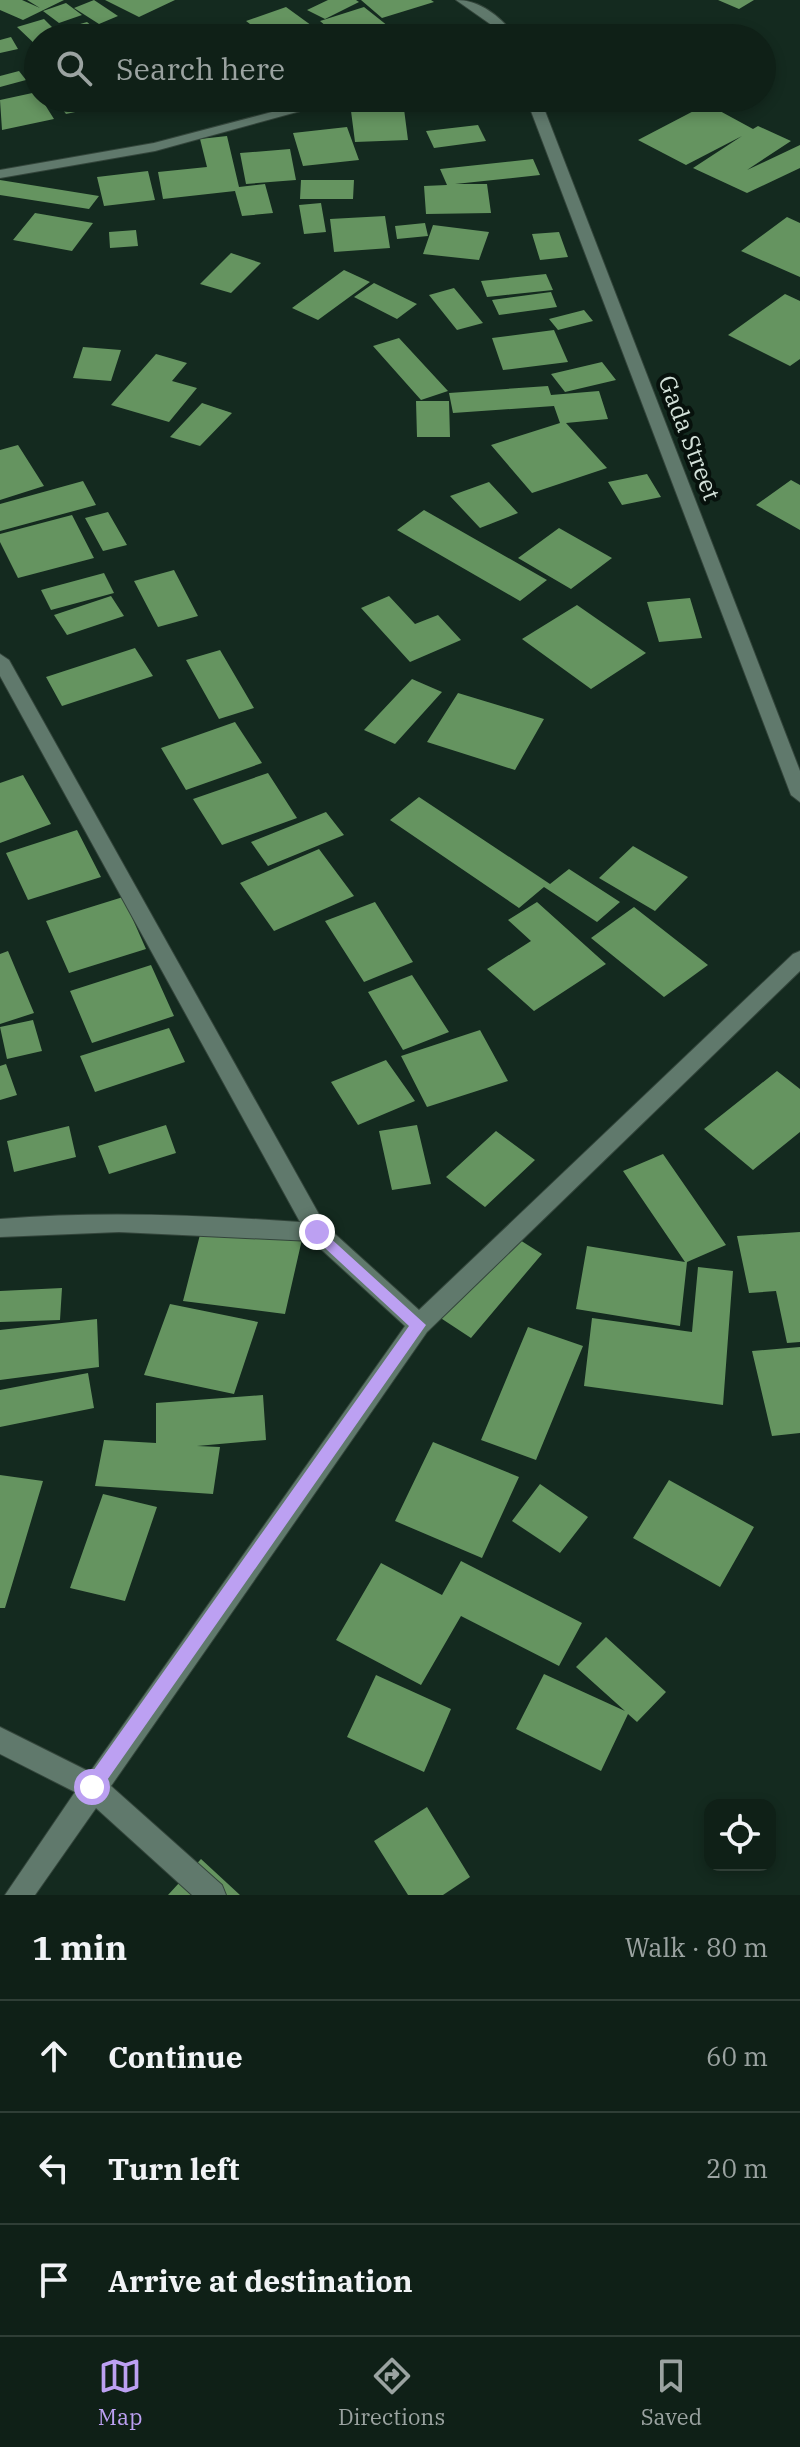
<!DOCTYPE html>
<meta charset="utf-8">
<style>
:root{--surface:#0f2017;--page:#182820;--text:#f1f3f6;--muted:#9ba3a1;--line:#2f3e36;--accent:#bca0f2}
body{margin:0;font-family:"IBM Plex Serif",serif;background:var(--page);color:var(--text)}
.controls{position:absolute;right:24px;bottom:24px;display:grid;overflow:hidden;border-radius:16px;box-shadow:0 4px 12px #0003}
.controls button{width:72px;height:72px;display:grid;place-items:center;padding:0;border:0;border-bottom:2px solid var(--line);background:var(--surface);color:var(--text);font:40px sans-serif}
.stop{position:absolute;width:24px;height:24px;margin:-18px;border:6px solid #bca0f2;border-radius:50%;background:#fff}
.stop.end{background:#bca0f2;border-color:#fff;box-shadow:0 2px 8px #0008}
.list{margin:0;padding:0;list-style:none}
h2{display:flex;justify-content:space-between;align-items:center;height:104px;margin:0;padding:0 32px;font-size:34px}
h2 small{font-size:26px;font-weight:400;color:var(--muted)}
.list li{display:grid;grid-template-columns:52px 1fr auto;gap:24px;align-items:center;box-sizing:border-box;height:112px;padding:0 32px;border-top:2px solid var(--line)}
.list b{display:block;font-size:30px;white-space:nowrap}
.list em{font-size:26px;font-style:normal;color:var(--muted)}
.icon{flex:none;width:44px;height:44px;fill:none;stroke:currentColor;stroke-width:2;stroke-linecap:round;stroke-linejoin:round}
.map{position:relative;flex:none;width:800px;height:1895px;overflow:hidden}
.search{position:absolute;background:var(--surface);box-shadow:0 4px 12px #0003;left:24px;right:24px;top:24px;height:88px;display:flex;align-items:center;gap:20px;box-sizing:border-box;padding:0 28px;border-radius:44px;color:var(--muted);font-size:30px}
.sheet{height:440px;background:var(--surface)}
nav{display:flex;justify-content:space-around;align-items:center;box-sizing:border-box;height:112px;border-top:2px solid var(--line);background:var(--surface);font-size:22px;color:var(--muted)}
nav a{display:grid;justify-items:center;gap:4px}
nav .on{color:var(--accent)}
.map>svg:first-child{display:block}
.building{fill:#659460}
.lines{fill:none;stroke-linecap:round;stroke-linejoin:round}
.minor-casing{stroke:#33453b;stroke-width:2}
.tertiary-casing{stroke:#33453b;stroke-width:2}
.minor{fill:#60796c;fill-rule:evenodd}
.tertiary{fill:#60796c;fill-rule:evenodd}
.route{fill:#bca0f2}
.labels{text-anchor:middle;stroke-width:8;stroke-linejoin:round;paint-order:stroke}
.street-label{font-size:24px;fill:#d4e2da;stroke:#07110c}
</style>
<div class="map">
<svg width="800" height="1895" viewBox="0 0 800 1895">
<rect width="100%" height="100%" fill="#142a1f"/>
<path class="building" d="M0 0H22L40 8 27 0H64L23 20 0 10Z
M94 0 118 16 99 24 74 8Z
M105 0H175L139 17Z
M328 0H356L359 2 325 19 307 10Z
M361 0H431L434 2 382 18Z
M718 0H754L739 9Z
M66 3 82 15 59 23 43 11Z
M286 7 326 36 269 38 246 21Z
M364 7 393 30 367 38H340L320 21Z
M44 19 56 31 87 22 99 32 81 38H38V47L17 27Z
M240 25 252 38H213L208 33Z
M11 37 18 49 0 53V40Z
M19 71 26 80 0 87V76Z
M37 92 54 119 2 130 0 100Z
M54 98H108L112 104 66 114Z
M411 98H458V99L419 108Z
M482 98H521L526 103 493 110Z
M707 104 753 129 758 126 791 141 747 170 800 145V168L747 193 693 168 742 136 686 165 638 140Z
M404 109 408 140 355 142 351 111Z
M478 125 486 141 434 148 426 131Z
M347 127 359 160 303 166 293 133Z
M227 136 239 187 265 184 273 213 242 216 235 191 163 199 158 172 207 167 200 139Z
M290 149 296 180 246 184 240 153Z
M533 159 540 175 455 184H487L491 213 426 214 424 186 447 185 440 169Z
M148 171 155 200 104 206 97 177Z
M0 180 99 196 89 209 0 195Z
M301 180H354L353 199H300Z
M321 203 326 232 304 234 299 205Z
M35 213 93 223 72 251 13 240Z
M385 216 390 248 334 252 330 219Z
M787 217 800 223V277L741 251Z
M425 223 428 236 397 239 395 226Z
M433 225 489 232 479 260 423 254Z
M136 230 138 246 110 248 109 232Z
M559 232 568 257 540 260 532 234Z
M231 253 261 263 231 293 200 284Z
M344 270 370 282 318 320 292 308Z
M546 274 553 290 487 297 481 281Z
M374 283 417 304 397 319 354 297Z
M454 288 483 323 457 330 429 295Z
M551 292 557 307 499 315 492 300Z
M785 294 800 301V359L790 366 728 335Z
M584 310 593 321 558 330 549 319Z
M554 330 568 362 503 370 492 338Z
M399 338 448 391 421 400 373 346Z
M83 347 121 350 111 381 73 378Z
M156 354 187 363 172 381 197 388 169 422 111 405Z
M602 362 616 380 565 392 551 374Z
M548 386 551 395 599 391 608 419 566 423 607 468 532 493 491 445 560 423 554 406 453 413 449 393Z
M416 401H449L450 437H417Z
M202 403 232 413 200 446 170 437Z
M18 445 44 486 0 500V450Z
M647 474 661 497 622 505 608 482Z
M791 480 800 485V530L756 505Z
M83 481 96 505 0 531V504Z
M489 482 518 513 480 528 450 496Z
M424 510 547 580 520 601 397 530Z
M108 512 127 545 103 551 85 518Z
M72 515 94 558 18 578 0 542V534Z
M559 528 612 558 571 589 518 558Z
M174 570 198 616 158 627 134 581Z
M104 573 114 593 51 610 41 590Z
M111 596 124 616 67 635 54 615Z
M389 596 415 624 438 615 461 640 410 662 361 608Z
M690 598 702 638 659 642 647 602Z
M577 605 646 653 591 689 522 639Z
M135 648 153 676 62 706 46 677Z
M220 650 254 708 219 719 186 660Z
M412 679 442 692 395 744 364 730Z
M458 693 544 719 515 770 427 742Z
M235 722 262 763 186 790 161 748Z
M268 773 297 818 222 845 193 799Z
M23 775 51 824 0 843V783Z
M419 797 550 884 569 869 620 902 597 922 544 887 519 908 390 820Z
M326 812 344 835 268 866 251 842Z
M77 830 101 877 28 900 6 853Z
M633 846 688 877 655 911 599 878Z
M319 849 354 896 274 931 240 883Z
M123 897 146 949 69 973 46 921Z
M375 902 413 962 364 982 325 921Z
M537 902 606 964 534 1011 487 969 531 941 508 920Z
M634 907 708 965 664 997 591 938Z
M8 951 34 1013 0 1024V954Z
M151 965 174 1016 92 1043 70 991Z
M412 975 449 1032 403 1050 368 992Z
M33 1020 42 1051 7 1059 0 1027Z
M169 1028 185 1062 95 1092 80 1056Z
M480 1030 508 1081 427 1107 401 1056Z
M386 1060 415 1101 358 1125 331 1082Z
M6 1064 17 1095 0 1100V1066Z
M777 1071 800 1089V1132L753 1170 704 1129Z
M166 1125 176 1153 109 1174 98 1146Z
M417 1125 431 1184 392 1190 379 1131Z
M69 1126 76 1157 14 1172 7 1141Z
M496 1131 535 1160 485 1207 446 1177Z
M663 1154 726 1245 687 1262 680 1326 576 1309 587 1246 685 1262 623 1171Z
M203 1223 303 1235 285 1314 183 1301Z
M504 1230 542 1254 471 1338 433 1313Z
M800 1232V1342L787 1343 776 1291 749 1293 737 1236Z
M698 1267 733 1271 723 1405 584 1386 592 1318 692 1332Z
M62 1288 60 1320 0 1322V1291Z
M170 1304 258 1322 234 1394 144 1375Z
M97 1319 99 1367 0 1380V1330Z
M528 1327 583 1346 536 1460 481 1440Z
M800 1347V1433L772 1436 752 1351Z
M88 1373 94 1408 0 1427V1390Z
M263 1395 266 1440 197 1446 220 1447 213 1494 95 1486 104 1440 156 1443V1403Z
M433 1442 519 1477 482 1558 395 1521Z
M0 1475 43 1481 5 1608H0Z
M669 1480 754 1527 720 1587 633 1538Z
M540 1484 588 1517 560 1553 512 1521Z
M103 1494 157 1507 125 1601 70 1588Z
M461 1561 582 1623 559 1666 461 1616 421 1685 336 1640 381 1563 442 1595Z
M606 1637 666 1692 637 1722 628 1714 601 1771 516 1729 544 1674 625 1711 576 1667Z
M376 1675 451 1709 424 1772 347 1737Z
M427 1807 470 1877 443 1895H408L374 1841Z
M201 1859 240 1895H168Z"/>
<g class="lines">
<defs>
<path id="minor" d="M325 98H348L155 151 0 178V170L154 143Z
M0 654 9 660 325 1225 419 1310 793 954 800 951V971L427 1332 111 1786 222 1885 226 1895H192L96 1808 35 1895H5L75 1792 0 1754V1727L90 1772 405 1326 312 1241 119 1232 0 1237V1219C100 1211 200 1215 300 1222L0 676Z"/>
<path id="tertiary" d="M456 0C481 0 502 18 517 38H503L493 26Z
M526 98H540L800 771V802L791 795Z"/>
</defs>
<use href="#minor" class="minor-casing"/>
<use href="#tertiary" class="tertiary-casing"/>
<use href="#minor" class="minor"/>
<use href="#tertiary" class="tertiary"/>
</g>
<path class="route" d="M317 1226 426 1325 98 1793 92 1795 84 1787 86 1781 409 1326 312 1236V1228Z"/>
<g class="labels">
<g class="street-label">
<text transform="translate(689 438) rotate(69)" y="8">Gada Street</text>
</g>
</g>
</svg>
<div class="controls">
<button><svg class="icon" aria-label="locate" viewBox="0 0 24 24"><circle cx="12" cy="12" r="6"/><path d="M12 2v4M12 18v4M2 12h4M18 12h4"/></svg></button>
</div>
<div class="stop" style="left:92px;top:1787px"></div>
<div class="stop end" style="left:317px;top:1232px"></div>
<div class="search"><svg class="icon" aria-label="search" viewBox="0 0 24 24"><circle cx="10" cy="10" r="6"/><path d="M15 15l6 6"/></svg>Search here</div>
</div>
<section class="sheet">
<h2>1 min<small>Walk · 80 m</small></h2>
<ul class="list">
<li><svg class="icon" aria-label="ahead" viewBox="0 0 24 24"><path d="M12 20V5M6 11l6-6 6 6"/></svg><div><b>Continue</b></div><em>60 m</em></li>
<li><svg class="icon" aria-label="left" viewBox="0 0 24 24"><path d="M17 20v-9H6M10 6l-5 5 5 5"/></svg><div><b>Turn left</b></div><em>20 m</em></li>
<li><svg class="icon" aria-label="arrive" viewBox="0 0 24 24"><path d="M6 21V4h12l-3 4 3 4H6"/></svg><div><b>Arrive at destination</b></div></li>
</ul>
</section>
<nav>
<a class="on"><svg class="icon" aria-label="map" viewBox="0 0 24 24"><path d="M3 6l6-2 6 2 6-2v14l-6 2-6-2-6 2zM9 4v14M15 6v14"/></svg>Map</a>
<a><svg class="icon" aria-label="directions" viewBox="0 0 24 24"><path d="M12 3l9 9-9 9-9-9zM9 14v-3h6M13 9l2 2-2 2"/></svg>Directions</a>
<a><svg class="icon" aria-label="saved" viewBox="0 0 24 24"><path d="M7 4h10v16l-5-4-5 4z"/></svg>Saved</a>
</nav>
